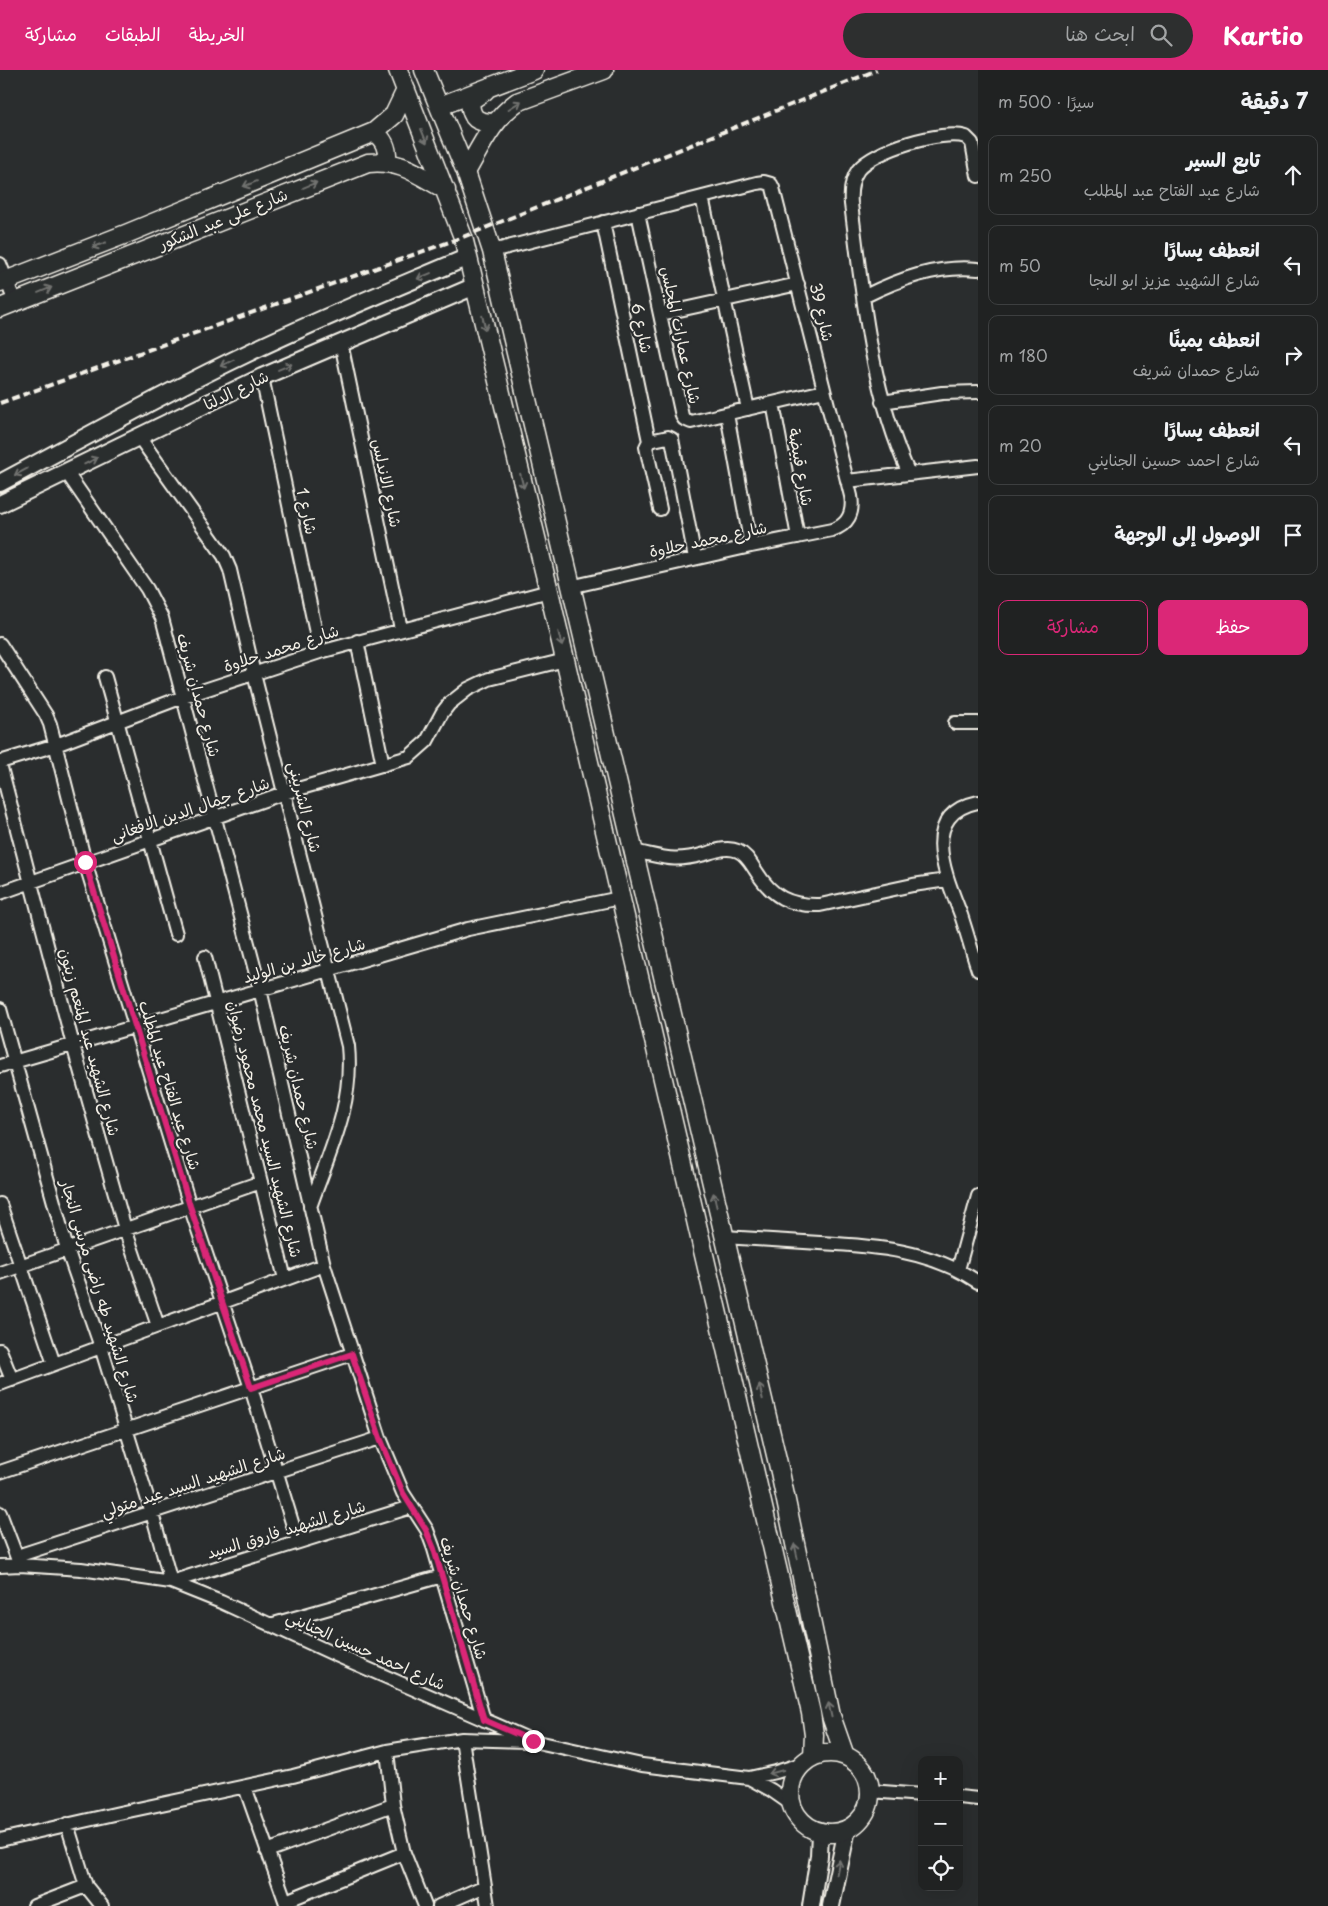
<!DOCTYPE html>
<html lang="ar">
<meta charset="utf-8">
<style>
:root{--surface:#202222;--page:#2d2f2f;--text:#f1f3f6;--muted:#a2a4a5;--line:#3d3f40;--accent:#db2777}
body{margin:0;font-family:"Playpen Sans","Playpen Sans Arabic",sans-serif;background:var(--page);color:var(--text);direction:rtl}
.controls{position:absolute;right:15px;bottom:15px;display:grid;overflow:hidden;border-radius:10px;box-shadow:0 5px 20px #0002}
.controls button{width:45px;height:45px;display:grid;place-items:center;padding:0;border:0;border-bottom:1px solid var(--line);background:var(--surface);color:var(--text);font:25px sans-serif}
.stop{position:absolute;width:15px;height:15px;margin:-11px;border:4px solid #db2777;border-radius:50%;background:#fff}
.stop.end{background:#db2777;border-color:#fff;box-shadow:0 1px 5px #0008}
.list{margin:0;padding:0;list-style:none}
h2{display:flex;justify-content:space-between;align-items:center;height:65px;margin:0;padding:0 20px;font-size:21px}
h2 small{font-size:16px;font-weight:400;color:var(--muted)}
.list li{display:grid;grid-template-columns:32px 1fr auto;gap:15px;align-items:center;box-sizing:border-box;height:80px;margin:0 10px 10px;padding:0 10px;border:1px solid var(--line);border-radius:10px}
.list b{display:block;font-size:19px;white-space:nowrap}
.list p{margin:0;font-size:16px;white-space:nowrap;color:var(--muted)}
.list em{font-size:16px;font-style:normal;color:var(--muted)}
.actions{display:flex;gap:10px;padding:15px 20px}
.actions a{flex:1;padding:11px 0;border:1px solid var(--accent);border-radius:10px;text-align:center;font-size:18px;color:var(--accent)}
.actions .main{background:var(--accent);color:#fff}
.icon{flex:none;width:28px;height:28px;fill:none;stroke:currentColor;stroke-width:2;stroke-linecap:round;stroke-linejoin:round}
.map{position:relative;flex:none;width:978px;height:1836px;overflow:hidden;direction:ltr}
header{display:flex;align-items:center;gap:30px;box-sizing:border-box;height:70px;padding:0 25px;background:var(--accent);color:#fff}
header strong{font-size:24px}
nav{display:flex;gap:28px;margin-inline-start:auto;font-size:18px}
.search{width:350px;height:45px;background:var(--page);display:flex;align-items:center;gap:12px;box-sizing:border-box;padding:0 18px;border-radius:28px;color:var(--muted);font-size:19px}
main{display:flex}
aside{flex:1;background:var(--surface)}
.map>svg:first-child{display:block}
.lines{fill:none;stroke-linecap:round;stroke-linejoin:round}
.minor-casing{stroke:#f4f1e8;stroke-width:16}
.tertiary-casing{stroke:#f4f1e8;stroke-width:20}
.secondary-casing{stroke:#f4f1e8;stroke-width:21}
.minor{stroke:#2a2d2e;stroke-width:12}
.tertiary{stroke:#2a2d2e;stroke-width:16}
.secondary{stroke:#2a2d2e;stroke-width:18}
.rail{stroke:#f4f1e8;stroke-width:4;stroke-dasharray:8 4;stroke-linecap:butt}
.oneway{stroke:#71726f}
.route{stroke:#db2777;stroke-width:6}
.labels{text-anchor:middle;stroke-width:4.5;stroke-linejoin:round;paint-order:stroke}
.street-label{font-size:16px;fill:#f4f1e8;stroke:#2a2d2e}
</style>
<header>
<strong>Kartio</strong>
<div class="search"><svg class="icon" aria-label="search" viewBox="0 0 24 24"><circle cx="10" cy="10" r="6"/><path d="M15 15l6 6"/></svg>ابحث هنا</div>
<nav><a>الخريطة</a><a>الطبقات</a><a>مشاركة</a></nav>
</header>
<main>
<aside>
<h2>7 دقيقة<small>سيرًا · 500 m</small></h2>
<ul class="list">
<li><svg class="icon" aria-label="ahead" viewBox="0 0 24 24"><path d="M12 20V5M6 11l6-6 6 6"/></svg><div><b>تابع السير</b><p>شارع عبد الفتاح عبد المطلب</p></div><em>250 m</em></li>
<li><svg class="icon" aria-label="left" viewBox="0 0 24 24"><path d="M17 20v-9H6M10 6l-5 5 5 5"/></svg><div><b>انعطف يسارًا</b><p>شارع الشهيد عزيز ابو النجا</p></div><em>50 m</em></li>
<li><svg class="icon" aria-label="right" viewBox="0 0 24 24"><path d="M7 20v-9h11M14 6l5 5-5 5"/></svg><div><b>انعطف يمينًا</b><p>شارع حمدان شريف</p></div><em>180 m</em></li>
<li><svg class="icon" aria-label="left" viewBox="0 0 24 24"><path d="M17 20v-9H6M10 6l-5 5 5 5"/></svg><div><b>انعطف يسارًا</b><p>شارع احمد حسين الجنايني</p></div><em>20 m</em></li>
<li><svg class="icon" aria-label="arrive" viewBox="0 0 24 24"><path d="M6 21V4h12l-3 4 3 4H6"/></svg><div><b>الوصول إلى الوجهة</b></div></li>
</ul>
<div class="actions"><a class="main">حفظ</a><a>مشاركة</a></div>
</aside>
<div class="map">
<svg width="978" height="1836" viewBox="0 0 978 1836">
<rect width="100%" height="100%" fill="#2a2d2e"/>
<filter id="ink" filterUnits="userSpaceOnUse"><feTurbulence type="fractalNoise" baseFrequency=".02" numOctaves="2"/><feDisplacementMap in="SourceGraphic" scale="10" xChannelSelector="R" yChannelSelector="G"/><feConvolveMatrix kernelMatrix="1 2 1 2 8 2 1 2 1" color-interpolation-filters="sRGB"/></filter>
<g filter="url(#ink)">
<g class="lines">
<defs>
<path id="minor" d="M702 127 748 339
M638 143 682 346 684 349 691 352 824 321
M603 152 649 371
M492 181 757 113 764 112 771 114 773 118 851 426C854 443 848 455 832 460L751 476 570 517
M0 194 15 232
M863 227C899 209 937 195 978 199
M661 244 798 214
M341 273 401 559
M262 307 320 582
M882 332 942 323 978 322
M773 333 798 467
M727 344 751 476
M139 367 224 486 230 500 254 604 348 976C354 1035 329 1083 310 1137
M649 371 668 367 672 369 695 488
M649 371 646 377 660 439
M67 403 147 519 162 548 260 919 324 1195 380 1368 403 1423 427 1460 434 1479 484 1650
M909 404C870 317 863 227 851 134 850 122 851 110 858 100 873 80 943 59 966 67L972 73 978 106
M847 411 978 396
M357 571 383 695
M0 574 46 645 50 654 85 792 190 1136 251 1318 298 1472
M105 607 176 864
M955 653H978
M0 692 56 675 183 627 320 582 549 521
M0 694 73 975 125 1159 158 1256
M978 732C917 745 947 808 961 845 967 863 972 882 978 900
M633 781C664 787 672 793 705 784 715 781 727 776 738 781 747 785 751 794 756 801 772 827 789 836 820 835L913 815 947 810
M0 823 284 723 409 687 427 671 442 643 449 634 468 619 489 609 565 590
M205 887 285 1209
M0 939 67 1179 101 1277 152 1443 171 1512 411 1437
M0 996 468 859 620 828
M0 1134 54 1294
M724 1167C756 1169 788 1171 820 1173 876 1176 930 1180 978 1212
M958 1200 978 1126
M0 1203 261 1112
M0 1280 12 1310
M0 1314 324 1195
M0 1402 352 1284
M0 1443 19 1493
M17 1486 380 1368
M0 1496 20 1495 81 1499 171 1512 221 1532 336 1585 533 1671 642 1695 749 1708 776 1702 802 1694
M270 1555 442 1506
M462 1669 488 1836
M387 1681 393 1735 404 1783 425 1836
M749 1708 771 1720 791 1734
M245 1717 287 1836
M870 1721 922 1725
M959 1727 978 1729
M0 1770 119 1743 293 1706 387 1681 462 1669 525 1671
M267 1781 393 1735
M86 1816 102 1836
M286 1831 404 1783
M34 1836 86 1816 67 1754
M439 1836 485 1816"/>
<path id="tertiary" d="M0 413C81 370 160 325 242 286 316 250 393 219 468 187
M0 434 262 307 475 216
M811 1836 819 1786 820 1762
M831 1836 847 1759"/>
<path id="secondary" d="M398 0 463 167 549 521 811 1643 814 1665 813 1686
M424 0 466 102 492 181 780 1402 831 1646 845 1686
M485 21 470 31C471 50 477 52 494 53
M440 36 534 0
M374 62C385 70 388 79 387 92
M466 102C481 76 493 49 517 32L604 0
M0 213 126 164 374 62 394 45 406 20
M0 238 368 93C399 89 419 105 446 120
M790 1723a40 40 0 1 1 80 0a40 40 0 1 1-80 0Z"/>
</defs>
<use href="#minor" class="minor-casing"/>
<use href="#tertiary" class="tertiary-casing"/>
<use href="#secondary" class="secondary-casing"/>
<use href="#minor" class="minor"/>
<use href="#tertiary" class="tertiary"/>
<use href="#secondary" class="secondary"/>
<path class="rail" d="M0 333 463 167 877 0"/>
</g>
<defs><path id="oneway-shaft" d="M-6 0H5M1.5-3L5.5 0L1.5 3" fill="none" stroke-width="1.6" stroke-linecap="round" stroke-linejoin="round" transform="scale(1.25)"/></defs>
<g class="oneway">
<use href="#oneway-shaft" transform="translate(515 35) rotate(-32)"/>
<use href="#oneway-shaft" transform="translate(424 66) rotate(68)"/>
<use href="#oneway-shaft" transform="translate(250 114) rotate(158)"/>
<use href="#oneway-shaft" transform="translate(310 115) rotate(-22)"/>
<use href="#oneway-shaft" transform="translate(99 175) rotate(159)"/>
<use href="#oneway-shaft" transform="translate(424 206) rotate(157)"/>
<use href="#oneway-shaft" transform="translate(45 220) rotate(-22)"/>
<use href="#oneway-shaft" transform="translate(484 253) rotate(76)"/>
<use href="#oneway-shaft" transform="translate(227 293) rotate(154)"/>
<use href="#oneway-shaft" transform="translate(285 297) rotate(-23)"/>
<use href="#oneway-shaft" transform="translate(91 391) rotate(-26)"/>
<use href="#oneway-shaft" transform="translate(21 402) rotate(152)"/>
<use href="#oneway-shaft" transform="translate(522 411) rotate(76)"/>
<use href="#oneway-shaft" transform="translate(560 569) rotate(77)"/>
<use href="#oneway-shaft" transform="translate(715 1130) rotate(-103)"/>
<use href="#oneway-shaft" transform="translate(761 1322) rotate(-103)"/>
<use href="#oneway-shaft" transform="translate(796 1481) rotate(-102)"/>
<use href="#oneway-shaft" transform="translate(830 1640) rotate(-102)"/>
<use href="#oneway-shaft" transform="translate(776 1702) rotate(165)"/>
<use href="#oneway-shaft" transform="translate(838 1797) rotate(-79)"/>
</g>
</g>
<g class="lines" filter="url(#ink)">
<path class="route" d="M85 792 190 1136 251 1318 352 1284 380 1368 403 1423 426 1460 434 1479 484 1650 533 1671"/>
</g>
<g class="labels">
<g class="street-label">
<text transform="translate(223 149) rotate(-22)" y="6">شارع على عبد الشكور</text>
<text transform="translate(822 242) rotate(77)" y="6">شارع 39</text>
<text transform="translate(642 258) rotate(78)" y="6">شارع 6</text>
<text transform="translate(681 265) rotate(78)" y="6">شارع عمارات المجلس</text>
<text transform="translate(236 320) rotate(-26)" y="6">شارع الدلتا</text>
<text transform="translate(801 397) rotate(80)" y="6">شارع قبيضة</text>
<text transform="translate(387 413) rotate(78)" y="6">شارع الاندلس</text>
<text transform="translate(307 441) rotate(78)" y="6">شارع 1</text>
<text transform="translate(708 469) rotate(-12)" y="6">شارع محمد حلاوة</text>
<text transform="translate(281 578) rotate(-18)" y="6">شارع محمد حلاوة</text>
<text transform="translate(199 625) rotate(75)" y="6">شارع حمدان شريف</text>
<text transform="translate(305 737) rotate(76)" y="6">شارع الشربينى</text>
<text transform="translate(190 739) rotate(-19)" y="6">شارع جمال الدين الافغانى</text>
<text transform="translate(304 890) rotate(-16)" y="6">شارع خالد بن الوليد</text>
<text transform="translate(90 972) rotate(75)" y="6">شارع الشهيد عبد المنعم زيتون</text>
<text transform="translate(170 1015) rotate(73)" y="6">شارع عبد الفتاح عبد المطلب</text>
<text transform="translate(299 1017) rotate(77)" y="6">شارع حمدان شريف</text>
<text transform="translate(265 1059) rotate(76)" y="6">شارع الشهيد السيد محمد محمود رضوان</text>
<text transform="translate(100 1221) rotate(73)" y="6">شارع الشهيد طه راضى مرسى النجار</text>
<text transform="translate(193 1412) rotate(-18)" y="6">شارع الشهيد السيد عيد متولي</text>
<text transform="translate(286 1459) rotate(-17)" y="6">شارع الشهيد فاروق السيد</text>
<text transform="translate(464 1528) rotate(73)" y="6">شارع حمدان شريف</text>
<text transform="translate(366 1580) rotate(24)" y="6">شارع احمد حسين الجنايني</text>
</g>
</g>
</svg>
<div class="controls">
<button>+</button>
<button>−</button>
<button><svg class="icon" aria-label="locate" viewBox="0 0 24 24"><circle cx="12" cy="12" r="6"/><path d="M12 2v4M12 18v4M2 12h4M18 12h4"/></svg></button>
</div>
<div class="stop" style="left:85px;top:792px"></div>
<div class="stop end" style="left:533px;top:1671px"></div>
</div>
</main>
